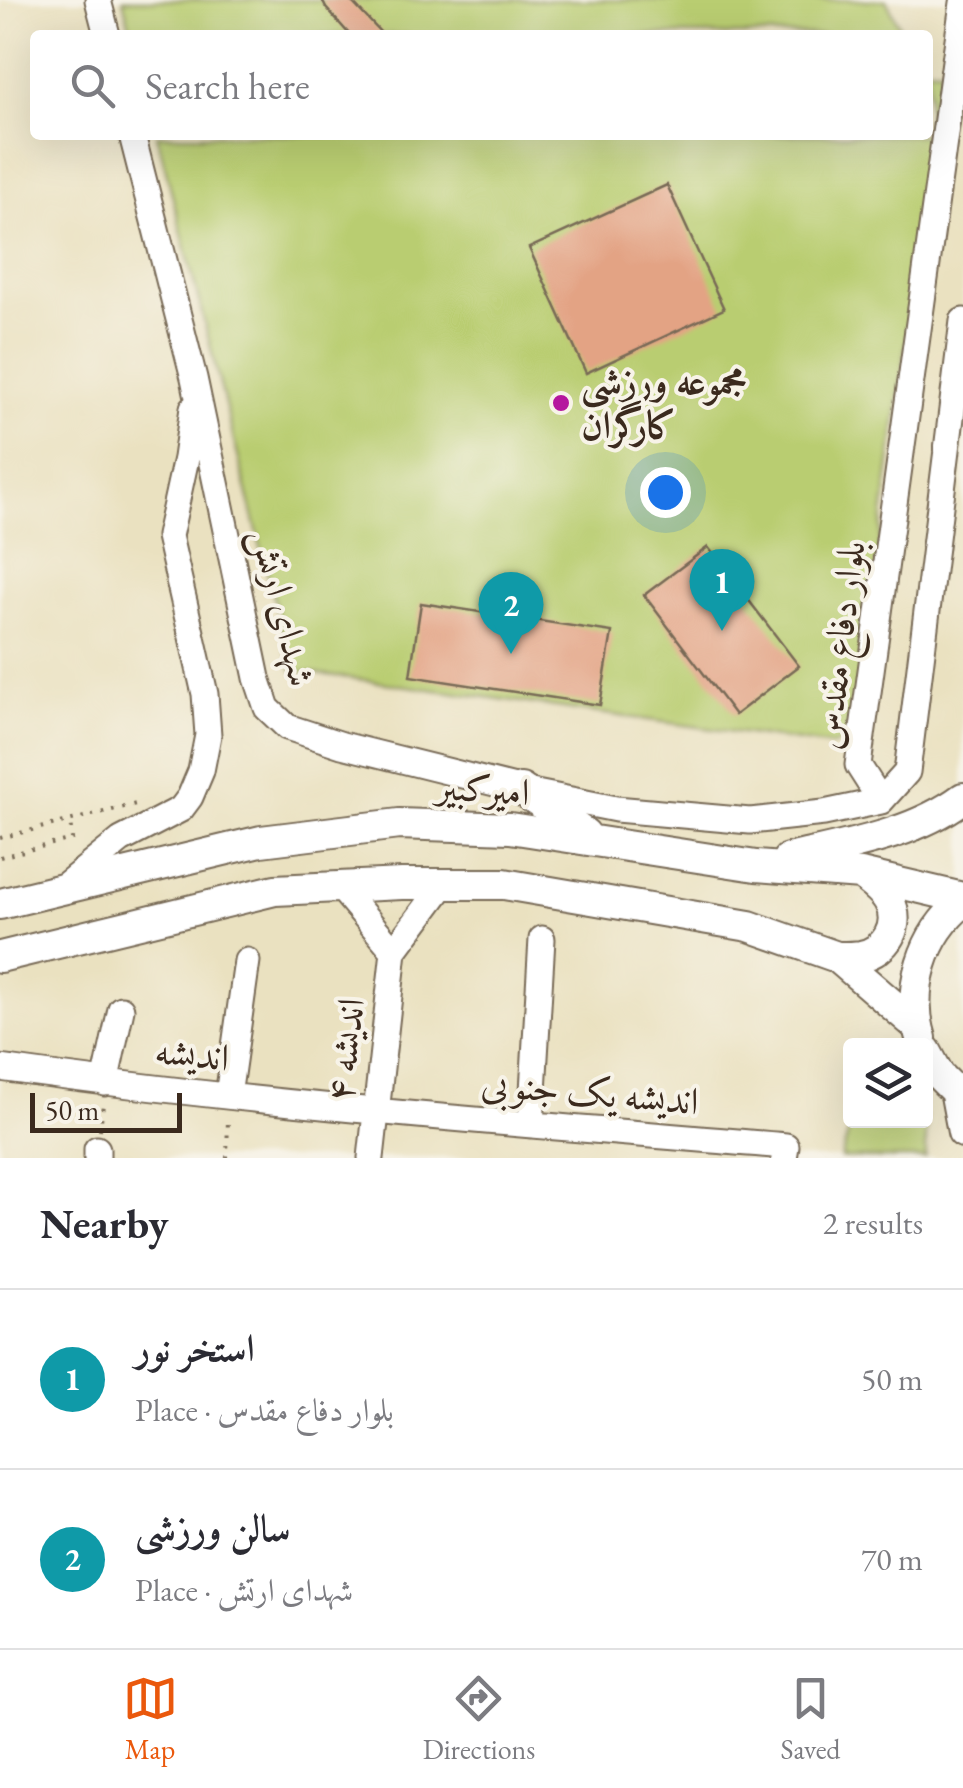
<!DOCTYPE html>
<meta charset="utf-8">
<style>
:root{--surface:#fff;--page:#f2f2f3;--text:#2b2b33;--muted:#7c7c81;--line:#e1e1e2;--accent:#ea580c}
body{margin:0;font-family:"EB Garamond",Amiri,serif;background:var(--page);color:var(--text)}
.controls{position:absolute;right:30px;bottom:30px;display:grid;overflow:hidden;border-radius:10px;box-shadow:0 10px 40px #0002}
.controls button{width:90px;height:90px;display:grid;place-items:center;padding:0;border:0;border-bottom:2px solid var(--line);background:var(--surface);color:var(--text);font:50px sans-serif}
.scale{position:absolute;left:30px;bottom:25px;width:152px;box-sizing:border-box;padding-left:10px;border:5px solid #3b2a1e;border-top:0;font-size:28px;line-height:35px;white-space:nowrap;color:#3b2a1e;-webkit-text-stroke:8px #f7f3e8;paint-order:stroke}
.you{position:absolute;left:665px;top:492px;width:35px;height:35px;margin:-25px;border:8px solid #fff;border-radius:50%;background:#1a73e8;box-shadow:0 0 0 15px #1a73e833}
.badge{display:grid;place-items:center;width:65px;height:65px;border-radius:50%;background:var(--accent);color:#fff;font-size:32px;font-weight:700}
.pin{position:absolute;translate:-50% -82px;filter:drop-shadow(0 2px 5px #0008)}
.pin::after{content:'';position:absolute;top:52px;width:35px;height:30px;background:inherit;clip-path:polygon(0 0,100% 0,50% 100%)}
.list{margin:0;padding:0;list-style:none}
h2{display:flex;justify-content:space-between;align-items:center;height:130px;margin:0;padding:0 40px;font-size:42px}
h2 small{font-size:32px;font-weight:400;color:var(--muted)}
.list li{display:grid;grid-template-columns:65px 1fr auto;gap:30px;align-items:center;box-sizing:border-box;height:180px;padding:0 40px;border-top:2px solid var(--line)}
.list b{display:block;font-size:38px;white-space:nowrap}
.list p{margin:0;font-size:32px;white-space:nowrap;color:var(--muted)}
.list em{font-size:32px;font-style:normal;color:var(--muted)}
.icon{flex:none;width:55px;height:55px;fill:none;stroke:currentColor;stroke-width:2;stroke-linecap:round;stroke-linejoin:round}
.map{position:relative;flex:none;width:963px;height:1158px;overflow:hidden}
.search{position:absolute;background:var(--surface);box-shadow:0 10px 40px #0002;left:30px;right:30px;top:30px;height:110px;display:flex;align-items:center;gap:25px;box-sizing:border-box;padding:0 35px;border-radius:10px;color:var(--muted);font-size:38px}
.sheet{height:490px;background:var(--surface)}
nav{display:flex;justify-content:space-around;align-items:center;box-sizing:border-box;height:140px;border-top:2px solid var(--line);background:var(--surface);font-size:28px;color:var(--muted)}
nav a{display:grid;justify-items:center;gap:5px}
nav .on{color:var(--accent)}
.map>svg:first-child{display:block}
.green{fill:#b9cd71;stroke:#7a7c48;stroke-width:2.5}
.building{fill:#e3a384}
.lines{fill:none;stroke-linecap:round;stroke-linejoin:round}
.minor-casing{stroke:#786a57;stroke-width:29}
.major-casing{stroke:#786a57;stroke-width:34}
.path{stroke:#786a57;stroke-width:4;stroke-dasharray:2.5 8;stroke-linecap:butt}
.minor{stroke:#fff;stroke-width:25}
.major{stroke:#fff;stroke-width:30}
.poi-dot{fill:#b5179e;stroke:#f7f3e8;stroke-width:4}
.labels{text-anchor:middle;stroke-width:8;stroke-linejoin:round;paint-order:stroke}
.poi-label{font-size:38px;font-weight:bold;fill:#3b2a1e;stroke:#f7f3e8;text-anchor:start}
.street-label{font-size:38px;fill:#3b2a1e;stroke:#f7f3e8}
</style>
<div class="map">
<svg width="963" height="1158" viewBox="0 0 963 1158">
<rect width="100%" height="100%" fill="#f7f3e8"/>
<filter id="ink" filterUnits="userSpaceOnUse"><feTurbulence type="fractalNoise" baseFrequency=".01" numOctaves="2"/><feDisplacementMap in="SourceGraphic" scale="20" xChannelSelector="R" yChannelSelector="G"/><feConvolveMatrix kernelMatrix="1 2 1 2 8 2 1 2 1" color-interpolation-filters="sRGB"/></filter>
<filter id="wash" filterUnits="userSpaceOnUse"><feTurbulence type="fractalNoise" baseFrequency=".0048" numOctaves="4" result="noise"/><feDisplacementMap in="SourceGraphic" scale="40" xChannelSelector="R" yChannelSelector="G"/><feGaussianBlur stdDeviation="2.25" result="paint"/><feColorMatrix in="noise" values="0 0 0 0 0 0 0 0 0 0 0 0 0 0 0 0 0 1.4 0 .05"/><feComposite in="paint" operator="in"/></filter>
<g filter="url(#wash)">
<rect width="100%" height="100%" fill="#eae1c0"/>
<path class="green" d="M123 0H886L904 35H132Z
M928 68 942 69 855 729 834 746 292 670 157 135H928Z
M926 1116V1158H841L852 1121 926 1120Z"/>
<g id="blocks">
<path class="building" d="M322 0H350L383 35H350L326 8Z
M667 185 724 309 586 373 529 248Z
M708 547 799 666 735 715 644 595Z
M421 603 612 632 600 705 410 676Z"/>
</g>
</g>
<g filter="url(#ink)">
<use href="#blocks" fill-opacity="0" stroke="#786a57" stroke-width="2.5"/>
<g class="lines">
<defs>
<path id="minor" d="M98 0 107 35
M963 3 858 765 881 801 907 772 963 321
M132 135 194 378 257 678 267 708 287 727 342 745 531 792 616 809 750 821 824 813 881 801
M63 887 121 840 181 809 190 797 201 771 208 735 205 694 169 536 186 458 193 408
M340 887 394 951
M0 1068C261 1105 523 1124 786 1146L784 1158
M105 1083 121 1009
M228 1096 247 961
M531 1125 542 939
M97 1158V1149
M371 1158 394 951 444 884"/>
<path id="major" d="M521 789 585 834
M788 859C848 845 913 835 963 798
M0 904 261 841 399 824 510 828 756 866 861 874 963 898
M0 957 275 890 402 884H504L749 926 837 957 917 1026
M837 957C845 957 854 957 861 956 886 951 902 925 889 901 883 890 871 882 861 874
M921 1038C906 989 923 934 963 902
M926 1051 939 1075 963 1099
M956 1095 963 1132"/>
</defs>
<use href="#minor" class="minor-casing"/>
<use href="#major" class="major-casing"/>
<path class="path" d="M0 838 136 804
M0 857 72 839 70 821
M100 1130 103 1104
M227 1158 228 1118"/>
<use href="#minor" class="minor"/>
<use href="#major" class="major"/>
</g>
</g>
<circle class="poi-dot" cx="561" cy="403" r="10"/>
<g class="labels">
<g class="poi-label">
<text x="581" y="394">مجموعه ورزشی<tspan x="581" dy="44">کارگران</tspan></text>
</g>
<g class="street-label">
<text transform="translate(284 607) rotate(76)" y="13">شهدای ارتش</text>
<text transform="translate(839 645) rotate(-83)" y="13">بلوار دفاع مقدس</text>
<text transform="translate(483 789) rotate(4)" y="13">امیرکبیر</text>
<text transform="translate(345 1050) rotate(-83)" y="13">اندیشه ۴</text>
<text transform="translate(192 1054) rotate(6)" y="13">اندیشه</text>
<text transform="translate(590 1092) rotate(5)" y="13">اندیشه یک جنوبی</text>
</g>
</g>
</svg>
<div class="controls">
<button><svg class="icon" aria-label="layers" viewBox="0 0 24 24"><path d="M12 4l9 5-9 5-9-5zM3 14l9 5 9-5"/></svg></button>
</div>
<div class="scale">50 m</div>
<div class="you"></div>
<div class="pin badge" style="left:722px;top:631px;background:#0f9aa8">1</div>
<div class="pin badge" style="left:511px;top:654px;background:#0f9aa8">2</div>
<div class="search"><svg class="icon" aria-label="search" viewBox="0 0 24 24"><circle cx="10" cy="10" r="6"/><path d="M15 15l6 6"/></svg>Search here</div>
</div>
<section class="sheet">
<h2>Nearby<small>2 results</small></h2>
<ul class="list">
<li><span class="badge" style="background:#0f9aa8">1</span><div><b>استخر نور</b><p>Place · بلوار دفاع مقدس</p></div><em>50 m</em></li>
<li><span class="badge" style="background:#0f9aa8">2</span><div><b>سالن ورزشی</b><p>Place · شهدای ارتش</p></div><em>70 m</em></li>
</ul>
</section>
<nav>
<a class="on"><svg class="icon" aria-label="map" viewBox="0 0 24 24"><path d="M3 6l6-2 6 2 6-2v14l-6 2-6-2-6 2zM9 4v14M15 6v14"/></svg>Map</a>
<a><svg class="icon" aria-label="directions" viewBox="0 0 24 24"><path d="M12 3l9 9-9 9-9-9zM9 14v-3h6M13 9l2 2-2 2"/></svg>Directions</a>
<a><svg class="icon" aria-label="saved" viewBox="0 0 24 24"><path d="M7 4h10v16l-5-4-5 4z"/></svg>Saved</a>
</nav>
